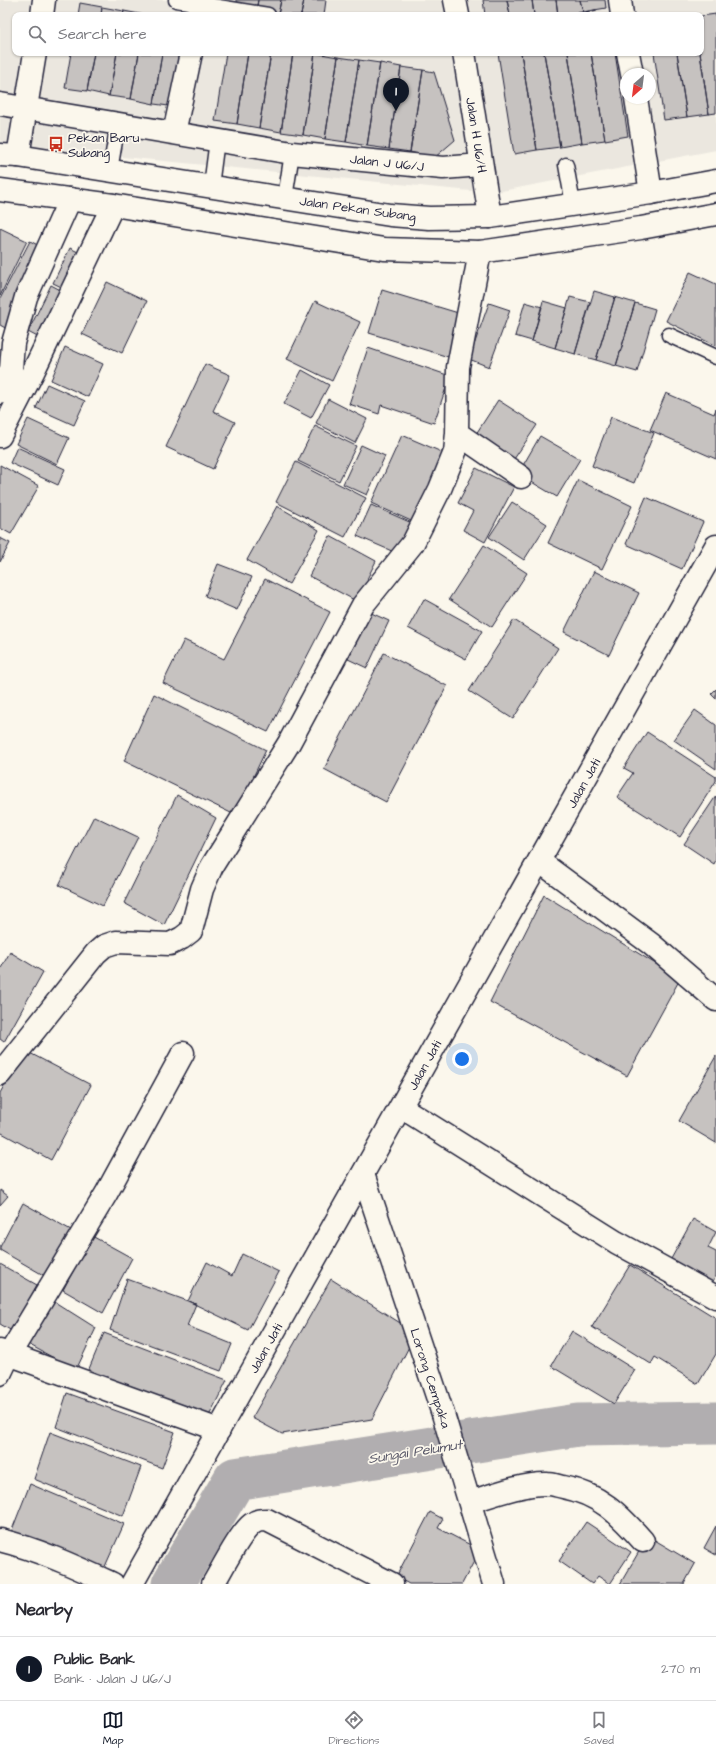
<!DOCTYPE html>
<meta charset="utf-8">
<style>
:root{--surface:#fff;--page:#f7f7f7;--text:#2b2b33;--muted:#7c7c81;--line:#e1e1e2;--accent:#111827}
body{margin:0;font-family:"Architects Daughter",sans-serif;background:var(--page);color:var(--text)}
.compass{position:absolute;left:620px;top:68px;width:36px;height:36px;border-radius:50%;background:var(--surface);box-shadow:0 1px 3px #0004;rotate:208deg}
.you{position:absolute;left:462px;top:1059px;width:14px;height:14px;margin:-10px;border:3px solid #fff;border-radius:50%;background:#1a73e8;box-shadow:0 0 0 6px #1a73e833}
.badge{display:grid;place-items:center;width:26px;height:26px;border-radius:50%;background:var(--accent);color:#fff;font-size:13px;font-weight:700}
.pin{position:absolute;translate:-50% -33px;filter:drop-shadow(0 1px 2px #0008)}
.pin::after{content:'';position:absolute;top:21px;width:14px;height:12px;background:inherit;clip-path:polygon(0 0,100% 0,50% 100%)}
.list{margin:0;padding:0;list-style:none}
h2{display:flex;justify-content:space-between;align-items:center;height:52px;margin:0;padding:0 16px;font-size:17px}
h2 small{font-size:13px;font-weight:400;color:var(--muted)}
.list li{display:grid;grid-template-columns:26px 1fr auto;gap:12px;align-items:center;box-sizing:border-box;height:64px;padding:0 16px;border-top:1px solid var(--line)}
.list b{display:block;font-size:15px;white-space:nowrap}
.list p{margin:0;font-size:13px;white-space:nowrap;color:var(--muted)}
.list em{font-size:13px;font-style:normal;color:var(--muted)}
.icon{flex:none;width:22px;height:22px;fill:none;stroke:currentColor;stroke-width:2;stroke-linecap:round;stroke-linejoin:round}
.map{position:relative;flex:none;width:716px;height:1584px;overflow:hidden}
.search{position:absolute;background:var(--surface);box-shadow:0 1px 3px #0004;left:12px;right:12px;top:12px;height:44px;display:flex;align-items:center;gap:10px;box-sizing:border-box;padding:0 14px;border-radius:8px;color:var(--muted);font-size:15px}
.sheet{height:116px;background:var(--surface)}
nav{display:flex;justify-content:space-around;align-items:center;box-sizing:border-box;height:56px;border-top:1px solid var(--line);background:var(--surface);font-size:11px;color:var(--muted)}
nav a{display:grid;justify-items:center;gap:2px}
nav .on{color:var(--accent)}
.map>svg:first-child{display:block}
.built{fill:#ebe7df;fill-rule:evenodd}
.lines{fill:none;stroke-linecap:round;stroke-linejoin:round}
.river{stroke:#b1aeb0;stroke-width:43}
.building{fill:#c6c2c0;stroke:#22223b}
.lane-casing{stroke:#22223b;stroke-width:17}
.street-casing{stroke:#22223b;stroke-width:25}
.secondary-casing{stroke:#22223b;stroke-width:25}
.path{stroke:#22223b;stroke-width:2.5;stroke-dasharray:4 3;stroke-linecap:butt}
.lane{stroke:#fbf7ec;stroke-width:14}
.street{stroke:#fbf7ec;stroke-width:22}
.secondary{stroke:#fbf7ec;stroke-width:22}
.labels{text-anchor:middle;stroke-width:3.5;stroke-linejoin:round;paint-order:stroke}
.street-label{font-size:13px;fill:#22223b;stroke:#fbf7ec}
.poi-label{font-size:13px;fill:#22223b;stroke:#fbf7ec;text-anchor:start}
.water-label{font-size:14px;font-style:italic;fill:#545364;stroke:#fbf7ec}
</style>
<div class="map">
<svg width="716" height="1584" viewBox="0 0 716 1584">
<rect width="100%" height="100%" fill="#fbf7ec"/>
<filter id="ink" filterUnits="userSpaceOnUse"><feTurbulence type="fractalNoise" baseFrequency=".025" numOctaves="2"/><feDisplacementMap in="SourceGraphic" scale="8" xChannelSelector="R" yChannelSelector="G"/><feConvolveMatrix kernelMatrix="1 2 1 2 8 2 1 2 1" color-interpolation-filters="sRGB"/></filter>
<g filter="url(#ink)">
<path class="built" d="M0 0H716V150L491 193 0 145ZM15 15H701V53H15ZM626 74H650V98H626Z"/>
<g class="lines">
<path class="river" d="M173 1584 235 1479 578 1425 716 1423"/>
</g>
<path class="building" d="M236 0H258L256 11 235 8Z
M258 0H281L278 15 256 11Z
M281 0H304L301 15H278Z
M304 0H326L324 15H301Z
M483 0H507L510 15H485Z
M507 0H532L534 15H510Z
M532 0H556L558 15H534Z
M556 0H580L583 12 558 15Z
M580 0H605L606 8 583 12Z
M80 3 102 7 101 15H78Z
M102 7 124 11 123 15H101Z
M124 11 145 15H123Z
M716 14V113L709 114 700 53 701 16Z
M71 53H94L87 91 65 88Z
M94 53H117L109 96 87 91Z
M117 53H139L131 99 109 96Z
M139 53H162L154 104 131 99Z
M162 53H185L176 107 154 104Z
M226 53H248L237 124 215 121Z
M248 53H271L259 128 237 124Z
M271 53H293L281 132 259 128Z
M293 53H315L303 135 281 132Z
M315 53 338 57 325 139 303 135Z
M498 53H521L537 150 514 154Z
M521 53H544L560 147 537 150Z
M544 53H568L582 143 560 147Z
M568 53H591L605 140 582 143Z
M591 53H615L628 136 605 140Z
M654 53H677L687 117 664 120Z
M677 53H700L709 114 687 117Z
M338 57 359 60 346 142 325 139Z
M359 60 380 63 367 146 346 142Z
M380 63 401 67 389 149 367 146Z
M401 67 423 70 410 152 389 149Z
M423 70 434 72 455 140 434 158 410 152Z
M0 228 27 241 0 296Z
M30 241 49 251 9 330 0 325V299Z
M70 248 90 258 72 292 53 283Z
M690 272 716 284V346L666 321Z
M107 282 147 301 122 353 82 334Z
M51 285 70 295 47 342 28 332Z
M382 290 465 315 452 358 369 333Z
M594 291 615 297 596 360 575 354Z
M570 297 590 302 575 354 555 348Z
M615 297 635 303 616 366 596 360Z
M315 301 360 322 332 381 287 359Z
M543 301 567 308 555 348 532 341Z
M525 302 542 307 532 341 515 336Z
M489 303 510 310 489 367 469 359Z
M635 303 655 309 637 372 616 366Z
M65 347 103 364 88 397 51 380Z
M368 348 450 376 434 423 381 405 379 414 349 404Z
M205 364 230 375 213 411 235 422 213 469 166 447Z
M302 370 329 385 311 418 284 404Z
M47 384 85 401 74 425 36 408Z
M666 393 714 414 716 409V459L650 430Z
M328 399 367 419 355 443 316 423Z
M498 400 537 425 510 465 472 440Z
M611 417 654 433 634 483 592 466Z
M28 419 69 438 57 464 16 444Z
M315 426 356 446 339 481 298 461Z
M402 435 451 456 420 525 371 503Z
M540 436 580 459 557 497 518 474Z
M361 445 385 456 367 495 343 484Z
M17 447 65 469 58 485 10 463Z
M296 462 366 498 345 537 276 502Z
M0 465 39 486 11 534 0 528Z
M476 468 514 487 485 542 463 530 473 511 458 503Z
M578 480 632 506 602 569 548 543Z
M646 497 703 522 682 569 626 544Z
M512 502 547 524 524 560 489 537Z
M371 505 414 524 401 555 357 536Z
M277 506 319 530 289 584 247 560Z
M330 536 376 561 367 579 371 581 360 603 309 576Z
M0 538 10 543 0 562Z
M484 545 527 573 492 627 449 599Z
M218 564 252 577 237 610 205 596Z
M594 571 639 593 609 655 564 632Z
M265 579 330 612 268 732 163 683 184 640 224 659Z
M424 599 482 631 466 659 408 628Z
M369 612 389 621 367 668 348 659Z
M514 620 558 648 513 719 469 691Z
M384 653 447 686 386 802 324 769Z
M716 689V699L711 694Z
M154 694 266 750 235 815 124 761Z
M695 710 716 725V769L674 740Z
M647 732 716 777V781L680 837 617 797 633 773 624 768Z
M177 795 216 818 164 925 124 903Z
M716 796V860L714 864 684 844Z
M94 816 138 837 103 906 59 885Z
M544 895 680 979 627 1076 490 1002Z
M10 952 43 972 4 1042 0 1039V970Z
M24 1050 91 1085 51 1160 0 1132V1093Z
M716 1056V1143L679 1121Z
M0 1190 8 1196 0 1205Z
M23 1203 71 1230 45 1276 0 1250V1247Z
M693 1219 716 1232 708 1248 716 1252V1276L712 1283 671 1259Z
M92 1236 132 1258 103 1313 63 1290Z
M242 1254 279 1272 248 1330 188 1301 207 1262 232 1276Z
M0 1264 37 1285 12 1331 0 1324Z
M630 1265 716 1318V1354L698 1384 655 1357 651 1364 592 1327Z
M127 1279 196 1304 187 1326 232 1344 221 1371 110 1330Z
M331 1279 416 1333 372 1419 282 1434 252 1418Z
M50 1299 96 1328 76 1370 28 1344Z
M572 1331 635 1370 614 1404 551 1366Z
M104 1333 227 1380 206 1422 86 1376Z
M67 1393 175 1432 162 1468 56 1427Z
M50 1432 141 1467 123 1516 34 1479Z
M30 1484 124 1524 103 1571 10 1535Z
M430 1512 443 1519 438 1528 480 1550 462 1584H409L396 1577Z
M586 1522 631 1552 610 1584 598 1576 592 1584 559 1561Z
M716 1526V1555L704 1548Z
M648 1536 695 1564 684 1584H620Z"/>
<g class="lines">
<defs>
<path id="lane" d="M176 0 268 15
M566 165 573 204
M110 170 118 124
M211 186 217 140
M285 198 292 153
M669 335 716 357"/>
<path id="street" d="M455 0 458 15
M620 0 622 15
M42 15 44 0
M198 15 201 0
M464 53 490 217
M628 53 632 74
M636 98 651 193
M0 104 292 153 443 168 481 165
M174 133 191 53
M18 156 35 53
M0 393 11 369 13 343 26 297 70 199
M457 433 521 477
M0 436 33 372 113 205
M539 861 651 944 716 1000
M0 1074 96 953 104 946 116 942 170 944 182 938 191 931 202 889 212 866 289 743 363 605 413 543 440 489 455 452 457 433 458 367 480 252
M401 1107 616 1242 716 1297
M363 1174 443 1414 494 1584
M0 1351 219 1430
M0 1374 9 1355 106 1194 183 1053
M470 1502C492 1495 525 1483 548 1484 553 1484 558 1486 563 1487 600 1494 619 1514 643 1541
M0 1540C40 1550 76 1567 113 1584
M213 1584C222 1569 240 1533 252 1524 257 1520 261 1520 267 1520L392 1584"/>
<path id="secondary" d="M0 155 18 156 390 215 429 218 490 217 651 193 716 181
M0 190 113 205 384 249 480 252 641 228 716 214
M132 1584 716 546"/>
</defs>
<use href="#lane" class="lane-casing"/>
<use href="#street" class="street-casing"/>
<use href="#secondary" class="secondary-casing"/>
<path class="path" d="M572 15 599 10"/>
<use href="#lane" class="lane"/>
<use href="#street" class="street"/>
<use href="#secondary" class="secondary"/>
</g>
</g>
<defs>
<symbol id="bus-bare" viewBox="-9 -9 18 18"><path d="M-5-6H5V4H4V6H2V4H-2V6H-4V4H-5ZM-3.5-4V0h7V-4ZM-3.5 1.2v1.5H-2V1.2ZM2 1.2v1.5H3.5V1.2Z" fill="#c8321e" stroke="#fbf7ec" stroke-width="2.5" paint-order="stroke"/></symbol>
</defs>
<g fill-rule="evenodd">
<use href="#bus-bare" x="45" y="133" width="22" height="22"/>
</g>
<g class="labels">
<g class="street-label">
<text transform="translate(477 135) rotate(81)" y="5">Jalan H U6/H</text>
<text transform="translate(387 162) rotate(6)" y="5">Jalan J U6/J</text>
<text transform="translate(358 208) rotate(8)" y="5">Jalan Pekan Subang</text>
<text transform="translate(583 783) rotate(-61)" y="5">Jalan Jati</text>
<text transform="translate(424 1065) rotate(-61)" y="5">Jalan Jati</text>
<text transform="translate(265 1348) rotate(-61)" y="5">Jalan Jati</text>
<text transform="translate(431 1378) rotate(72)" y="5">Lorong Cempaka</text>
</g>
<g class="poi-label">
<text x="68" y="142">Pekan Baru<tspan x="68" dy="15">Subang</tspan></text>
</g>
<g class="water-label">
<text transform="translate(415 1451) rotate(-9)" y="5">Sungai Pelumut</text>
</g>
</g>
</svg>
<svg class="compass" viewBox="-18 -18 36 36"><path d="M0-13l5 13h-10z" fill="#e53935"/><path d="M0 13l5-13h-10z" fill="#7c7c81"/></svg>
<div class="you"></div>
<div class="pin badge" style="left:396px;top:111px">1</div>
<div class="search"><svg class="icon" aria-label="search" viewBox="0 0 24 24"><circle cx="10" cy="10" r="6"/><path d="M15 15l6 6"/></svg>Search here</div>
</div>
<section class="sheet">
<h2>Nearby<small></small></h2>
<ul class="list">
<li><span class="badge">1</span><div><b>Public Bank</b><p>Bank · Jalan J U6/J</p></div><em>270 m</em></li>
</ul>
</section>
<nav>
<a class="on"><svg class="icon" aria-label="map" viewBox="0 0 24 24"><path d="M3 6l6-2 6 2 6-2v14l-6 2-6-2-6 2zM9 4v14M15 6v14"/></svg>Map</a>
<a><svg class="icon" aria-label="directions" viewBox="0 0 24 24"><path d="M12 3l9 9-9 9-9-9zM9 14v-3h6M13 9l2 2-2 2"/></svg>Directions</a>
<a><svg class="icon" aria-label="saved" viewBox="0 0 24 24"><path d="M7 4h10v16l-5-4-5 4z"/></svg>Saved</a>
</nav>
